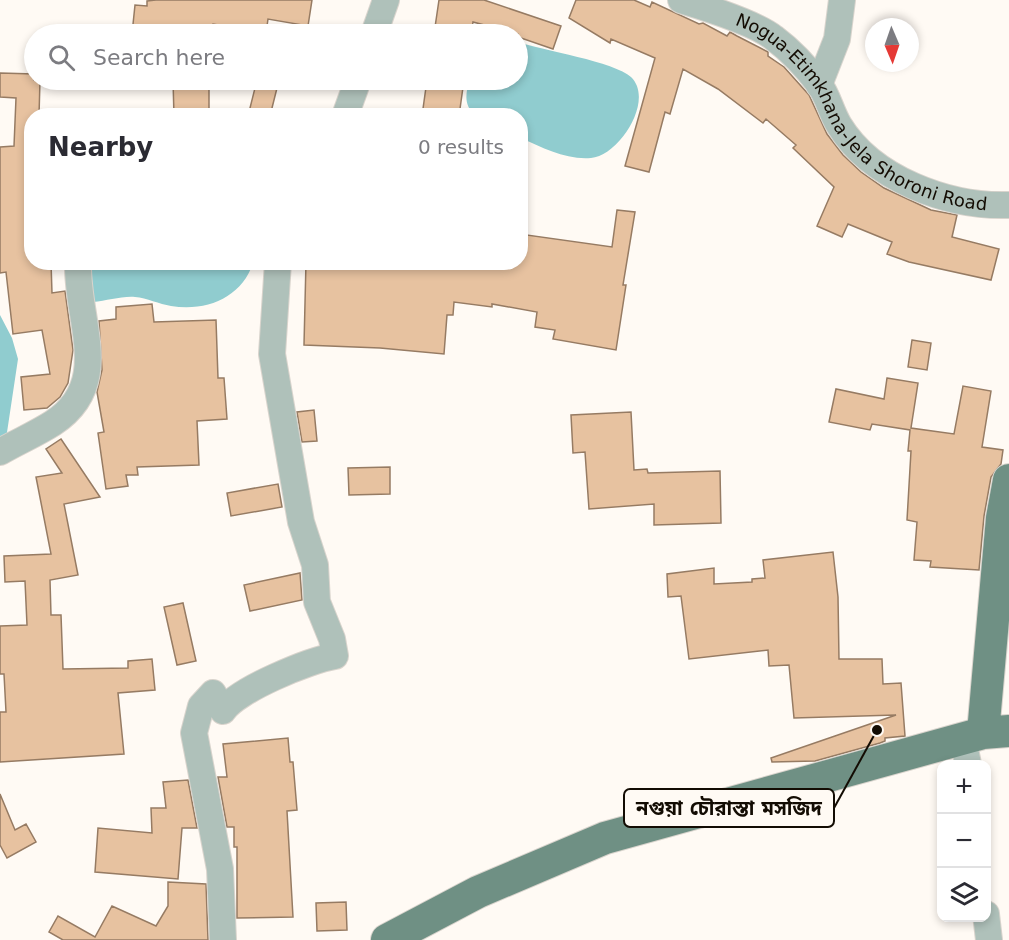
<!DOCTYPE html>
<meta charset="utf-8">
<style>
:root{--surface:#fff;--page:#f2f2f3;--text:#2b2b33;--muted:#7c7c81;--line:#e1e1e2}
body{margin:0;font-family:"DejaVu Sans","Noto Sans Bengali",sans-serif;background:var(--page);color:var(--text)}
.controls{position:absolute;right:18px;bottom:18px;display:grid;overflow:hidden;border-radius:12px;box-shadow:0 3px 9px #0003}
.controls button{width:54px;height:54px;display:grid;place-items:center;padding:0;border:0;border-bottom:2px solid var(--line);background:var(--surface);color:var(--text);font:30px sans-serif}
.compass{position:absolute;left:865px;top:18px;width:54px;height:54px;border-radius:50%;background:var(--surface);box-shadow:0 3px 9px #0003;rotate:178deg}
.list{margin:0;padding:0;list-style:none}
h2{display:flex;justify-content:space-between;align-items:center;height:78px;margin:0;padding:0 24px;font-size:26px}
h2 small{font-size:20px;font-weight:400;color:var(--muted)}
.icon{flex:none;width:33px;height:33px;fill:none;stroke:currentColor;stroke-width:2;stroke-linecap:round;stroke-linejoin:round}
.map{position:relative;flex:none;width:1009px;height:940px;overflow:hidden}
.search{position:absolute;background:var(--surface);box-shadow:0 3px 9px #0003;left:24px;top:24px;width:504px;height:66px;display:flex;align-items:center;gap:15px;box-sizing:border-box;padding:0 21px;border-radius:33px;color:var(--muted);font-size:22px}
.panel{position:absolute;background:var(--surface);box-shadow:0 3px 9px #0003;left:24px;top:108px;width:504px;height:162px;border-radius:24px}
.map>svg:first-child{display:block}
.water{fill:#90cccf}
.building{fill:#e7c2a0;stroke:#967b63;stroke-width:1.5}
.lines{fill:none;stroke-linecap:round;stroke-linejoin:round}
.minor-casing{stroke:#d9d4cd;stroke-width:28}
.major-casing{stroke:#d9d4cd;stroke-width:34}
.minor{stroke:#afc1ba;stroke-width:26}
.major{stroke:#6f9084;stroke-width:32}
.labels{text-anchor:middle;stroke-width:5;stroke-linejoin:round;paint-order:stroke}
.street-label{font-size:18px;fill:#130c03;stroke:#fffaf4}
.leader{fill:none;stroke:#130c03;stroke-width:2}
.callout-dot{fill:#130c03;stroke:#fffaf4;stroke-width:2}
.callout{fill:#fffaf4;stroke:#130c03;stroke-width:2}
.callout-label{font-size:20px;text-anchor:middle;font-weight:bold;fill:#130c03}
</style>
<div class="map">
<svg width="1009" height="940" viewBox="0 0 1009 940">
<rect width="100%" height="100%" fill="#fffaf4"/>
<path class="water" d="M518 42C542 50 615 62 631 77 655 100 619 156 591 158 566 160 543 148 521 138L520 116 476 115C463 106 466 94 469 80H518Z
M85 263H253C242 297 207 312 171 306 159 304 147 298 135 297 121 296 107 301 93 302Z
M0 315 12 338 18 359 6 439 0 444Z"/>
<path class="building" d="M156 0H312L308 26 268 19 266 33 213 24 212 27 204 25 203 34H132L135 5 147 6V1Z
M439 0H484L561 26 553 49 518 37V34L473 22 471 34H434Z
M576 0H634L650 7 652 2 699 24 703 23 727 36 730 32 737 36 768 52V56L784 67 809 95 827 134 843 155 861 172 884 188 931 210 957 215 952 237 999 249 991 280 909 262 887 254 892 242 848 224 842 237 817 226 834 187 793 148 796 145 766 119 763 123 718 89 683 69 670 114 665 112 649 172 625 166 655 58 611 39 610 43 569 18Z
M0 73 34 74V80H40L39 116H32V262H51L52 293 65 291 73 350 68 383 60 397 47 408 24 410 21 377 50 374 42 330 13 334 6 272 0 273V147L14 146 16 98 0 97Z
M173 80H209V116H174Z
M257 80H279L270 116H248Z
M427 80H464L459 116H422Z
M617 210 635 212 623 285H626L616 350 553 339 555 330 535 327 537 312 492 304V307L454 302 453 315H447L444 354 380 348 304 345 306 262H520V234L612 247Z
M152 304 154 322 216 320 218 378H224L227 419 197 421 199 465 137 467 138 475H126L128 486 106 489 98 433 104 432 97 392 102 370 99 321 116 319V307Z
M912 340 931 343 927 370 908 367Z
M887 378 918 383 911 428 954 434 963 386 991 391 982 447 1003 450 1001 464 991 477 984 516 979 570 930 567 931 561 914 560 917 522 907 520 911 451H908L910 430 872 424 870 430 829 422 836 389 884 399Z
M314 410 317 441 302 442 297 412Z
M631 412 634 470 647 469 648 473 720 471 721 523 654 525V504L589 509 585 452 573 453 571 415Z
M61 439 100 497 64 504 78 575 50 580 51 615H61L63 669 128 668V661L152 659 155 690 118 693 124 754 0 762V712H6L4 674H0V626L27 625 25 581 5 582 4 556 51 554 36 477 62 473 46 449Z
M390 467V494L349 495 348 468Z
M278 484 282 507 231 516 227 493Z
M833 552 838 597 839 659H882L883 684 901 683 905 736 885 738V741L880 743 815 761 772 762 771 758 896 715 794 718 789 665 769 666 768 650 689 659 681 596 668 597 667 574 714 568V584L752 582V579L765 578 763 560Z
M300 573 302 600 250 611 244 585Z
M183 603 196 661 177 665 164 607Z
M288 738 290 762H293L297 810 287 811 293 917 237 918V847H234V827H227L218 777H227L223 744Z
M188 780 197 828H182L178 879 95 872 98 828 152 833 151 808H166L163 782Z
M0 794 15 830 26 824 36 842 7 858 0 845Z
M168 882 206 884 208 940H63L49 932 58 916 95 937 112 906 156 926 168 906Z
M346 902 347 930 317 931 316 903Z"/>
<g class="lines">
<defs>
<g id="minor">
<path id="s1" d="M681 0C704 7 757 24 774 38 790 50 807 68 819 84 828 96 831 112 839 125 872 179 948 207 1009 205"/>
<path d="M374 34 386 0"/>
<path d="M819 85 837 39 842 0"/>
<path d="M345 116 358 80"/>
<path d="M0 452C17 442 36 434 53 423 114 383 76 321 78 262"/>
<path d="M963 739 968 764"/>
<path d="M986 914 989 940"/>
<path d="M223 940 220 869 194 733 201 706 213 693 223 711C236 690 310 660 335 656L332 639 317 602 315 565 301 522 272 354 278 262"/>
</g>
<path id="major" d="M983 733 1002 518 1009 480
M387 940 478 892 605 838 983 733 1009 731"/>
</defs>
<use href="#minor" class="minor-casing"/>
<use href="#major" class="major-casing"/>
<use href="#minor" class="minor"/>
<use href="#major" class="major"/>
</g>
<g class="labels">
<g class="street-label">
<text dy="6" stroke="none"><textPath href="#s1" startOffset="222">Nogua-Etimkhana-Jela Shoroni Road</textPath></text>
</g>
</g>
<path class="leader" d="M877 730L834 808"/>
<circle class="callout-dot" cx="877" cy="730" r="6"/>
<rect class="callout" x="624" y="789" width="210" height="38" rx="6"/>
<g class="callout-label">
<text x="729" y="815">নগুয়া চৌরাস্তা মসজিদ</text>
</g>
</svg>
<div class="controls">
<button>+</button>
<button>−</button>
<button><svg class="icon" aria-label="layers" viewBox="0 0 24 24"><path d="M12 4l9 5-9 5-9-5zM3 14l9 5 9-5"/></svg></button>
</div>
<svg class="compass" viewBox="-18 -18 36 36"><path d="M0-13l5 13h-10z" fill="#e53935"/><path d="M0 13l5-13h-10z" fill="#7c7c81"/></svg>
<div class="search"><svg class="icon" aria-label="search" viewBox="0 0 24 24"><circle cx="10" cy="10" r="6"/><path d="M15 15l6 6"/></svg>Search here</div>
<section class="panel">
<h2>Nearby<small>0 results</small></h2>
<ul class="list">
</ul>
</section>
</div>
